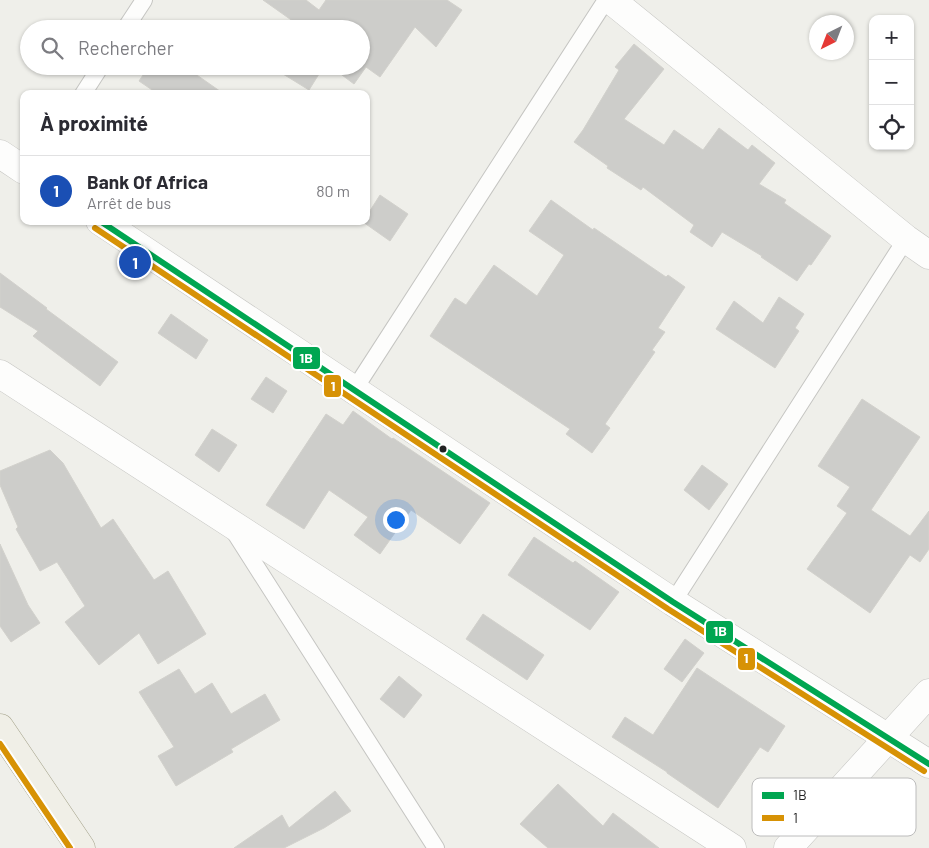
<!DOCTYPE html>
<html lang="fr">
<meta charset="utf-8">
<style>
:root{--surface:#fff;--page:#f7f7f7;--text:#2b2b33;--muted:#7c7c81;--line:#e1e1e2;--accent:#696967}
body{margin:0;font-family:Barlow,sans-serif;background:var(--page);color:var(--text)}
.controls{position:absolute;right:15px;top:15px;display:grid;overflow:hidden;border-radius:10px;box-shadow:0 1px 4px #0004}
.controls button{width:45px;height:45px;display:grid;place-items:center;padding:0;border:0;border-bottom:1px solid var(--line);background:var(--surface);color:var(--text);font:25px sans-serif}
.compass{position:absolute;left:809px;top:15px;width:45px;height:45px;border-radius:50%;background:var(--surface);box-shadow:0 1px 4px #0004;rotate:222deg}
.you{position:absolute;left:395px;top:519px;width:18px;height:18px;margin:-12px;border:4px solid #fff;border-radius:50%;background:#1a73e8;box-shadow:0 0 0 8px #1a73e833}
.badge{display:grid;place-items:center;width:32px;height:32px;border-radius:50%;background:var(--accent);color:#fff;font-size:16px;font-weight:700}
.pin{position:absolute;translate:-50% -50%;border:2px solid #fff;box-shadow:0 1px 5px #0006}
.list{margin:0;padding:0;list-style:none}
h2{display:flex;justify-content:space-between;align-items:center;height:65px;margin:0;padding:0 20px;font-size:21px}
h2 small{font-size:16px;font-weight:400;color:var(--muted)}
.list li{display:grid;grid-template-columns:32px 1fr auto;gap:15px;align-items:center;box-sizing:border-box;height:70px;padding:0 20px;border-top:1px solid var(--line)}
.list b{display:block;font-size:19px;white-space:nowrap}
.list p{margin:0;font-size:16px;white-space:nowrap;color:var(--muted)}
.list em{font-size:16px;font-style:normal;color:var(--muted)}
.icon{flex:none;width:28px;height:28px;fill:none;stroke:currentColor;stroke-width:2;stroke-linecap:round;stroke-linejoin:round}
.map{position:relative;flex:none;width:929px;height:848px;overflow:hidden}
.search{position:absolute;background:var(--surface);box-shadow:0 1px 4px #0004;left:20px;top:20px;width:350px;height:55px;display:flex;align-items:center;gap:12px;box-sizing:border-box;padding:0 18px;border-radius:28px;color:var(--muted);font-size:19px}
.panel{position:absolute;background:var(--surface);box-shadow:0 1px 4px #0004;left:20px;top:90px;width:350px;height:135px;border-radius:10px}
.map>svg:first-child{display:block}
.building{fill:#cdcdca;stroke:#d2d1cc}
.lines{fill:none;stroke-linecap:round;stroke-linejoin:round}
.lane-casing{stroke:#c5c5c2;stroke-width:18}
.street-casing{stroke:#c5c5c2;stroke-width:29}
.primary-casing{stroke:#a3a189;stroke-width:29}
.lane{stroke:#fdfdfc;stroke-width:16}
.street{stroke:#fdfdfc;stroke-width:28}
.primary{stroke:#f0efe7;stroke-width:28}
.bus-1-casing{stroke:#fff;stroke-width:10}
.bus-2-casing{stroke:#fff;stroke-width:10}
.bus-1{stroke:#00a651;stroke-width:6}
.bus-2{stroke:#d79205;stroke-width:6}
.bus-dot{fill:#212121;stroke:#fff;stroke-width:2}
.key{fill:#fff;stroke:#bcbcbc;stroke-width:1}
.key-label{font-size:14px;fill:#212121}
.line-badge{stroke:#fff;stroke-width:2}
.badge-label{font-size:14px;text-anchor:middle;font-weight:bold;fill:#fff}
</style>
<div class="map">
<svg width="929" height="848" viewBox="0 0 929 848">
<rect width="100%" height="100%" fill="#efefea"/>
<path class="building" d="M263 0H306L319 10 326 0H447L462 10 436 47 415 27 380 77 366 67 354 84 330 66H361V29H304Z
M634 44 664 69 624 119 664 145 674 130 703 150 719 128 748 150 752 145 775 163 759 184 786 200 784 203 831 236 811 265 809 264 797 281 761 257 762 256 722 232 712 247 690 232 694 225 643 187 641 190 607 168 608 166 574 142 583 130 619 70 615 67Z
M149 66H184L224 94H158L139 81Z
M288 66H324L309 90 283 74Z
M380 195 408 214 390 241 363 222 366 221V217Z
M551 200 593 230 594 228 666 277 668 275 685 287 658 328 665 332 652 350 655 352 605 424 610 428 592 453 566 434 570 429 430 336 455 298 466 305 494 265 537 296 564 255 529 231Z
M0 273 47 308 46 309 118 362 100 386 33 336 38 331 0 307Z
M779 297 804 314 795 328 799 331 775 368 716 329 734 301 763 323Z
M171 314 208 340 196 359 158 333Z
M266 377 287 391 273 413 251 399Z
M862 399 920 437 871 510 910 536 929 511V549L920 562 910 555 870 613 807 569 847 513 837 506 850 487 818 466Z
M353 411 392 439 393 438 490 503 460 544 411 510 380 554 354 535 368 517 329 490 304 529 266 505 326 414 343 425Z
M212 429 237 445 219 472 195 455Z
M50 450 63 463 101 528 113 519 154 580 168 571 206 634 158 664 139 633 99 665 65 622 85 606 57 562 40 571 16 529 18 527 0 485V471Z
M702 465 728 484 709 510 684 490Z
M534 537 573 563 575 561 619 592 590 630 508 575Z
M0 544 28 605 40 623 11 642 0 626Z
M483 614 544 655 527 680 466 639Z
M685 639 704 653 682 682 664 669Z
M697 668 785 726 768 752 760 747 718 808 667 773V772L612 737 625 717 653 735Z
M179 669 195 694 212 683 231 714 265 694 280 720 231 749 233 752 176 786 158 756 174 747 139 692Z
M399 676 422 695 404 718 380 699Z
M558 784 603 826 613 813 659 848H548L520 824Z
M335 791 351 811 324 828 284 848H234L282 815 289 828Z"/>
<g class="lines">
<defs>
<path id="lane" d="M125 29 144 0
M83 94 101 66
M354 390 606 0
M233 530 436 848
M673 602 906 239"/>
<path id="street" d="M611 0 906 239 929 255
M0 154 24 170
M100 221 673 602 929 764
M0 374 732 848
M788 848 929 693"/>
<path id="primary" d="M0 728 81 848"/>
</defs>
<use href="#lane" class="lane-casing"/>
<use href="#street" class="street-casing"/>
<use href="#primary" class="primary-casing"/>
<use href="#lane" class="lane"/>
<use href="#street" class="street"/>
<use href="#primary" class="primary"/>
<defs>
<path id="bus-1" d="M100 221 673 602 929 764"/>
<path id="bus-2" d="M95 228 668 609 924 771
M0 744 70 848"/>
</defs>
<use href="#bus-1" class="bus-1-casing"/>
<use href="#bus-2" class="bus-2-casing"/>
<use href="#bus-1" class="bus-1"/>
<use href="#bus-2" class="bus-2"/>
</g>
<circle class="bus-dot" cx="443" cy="449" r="4.5"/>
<rect x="752" y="778" width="164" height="58" rx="8" class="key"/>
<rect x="762" y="792" width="22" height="7" fill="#00a651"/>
<rect x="762" y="815" width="22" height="6" fill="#d79205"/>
<g class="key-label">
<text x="793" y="800">1B</text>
<text x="793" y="823">1</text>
</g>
<g class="line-badge">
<rect x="292" y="346" width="29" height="24" rx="5" fill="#00a651"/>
<rect x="323" y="374" width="19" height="24" rx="5" fill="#d79205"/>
<rect x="705" y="620" width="29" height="24" rx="5" fill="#00a651"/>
<rect x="737" y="647" width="19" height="24" rx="5" fill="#d79205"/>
</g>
<g class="badge-label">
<text x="306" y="363">1B</text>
<text x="333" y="391">1</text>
<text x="720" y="636">1B</text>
<text x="746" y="663">1</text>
</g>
</svg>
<div class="controls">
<button>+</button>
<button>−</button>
<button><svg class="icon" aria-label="locate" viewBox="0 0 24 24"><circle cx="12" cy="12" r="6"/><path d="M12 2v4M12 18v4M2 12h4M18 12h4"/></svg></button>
</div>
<svg class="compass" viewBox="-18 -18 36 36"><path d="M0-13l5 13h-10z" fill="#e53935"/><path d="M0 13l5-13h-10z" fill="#7c7c81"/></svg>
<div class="you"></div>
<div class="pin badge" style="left:135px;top:262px;background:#1a4fb4">1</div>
<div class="search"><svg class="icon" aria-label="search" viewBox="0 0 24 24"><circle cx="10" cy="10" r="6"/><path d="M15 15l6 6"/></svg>Rechercher</div>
<section class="panel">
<h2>À proximité<small></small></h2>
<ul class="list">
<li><span class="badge" style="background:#1a4fb4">1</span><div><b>Bank Of Africa</b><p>Arrêt de bus</p></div><em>80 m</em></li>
</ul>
</section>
</div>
